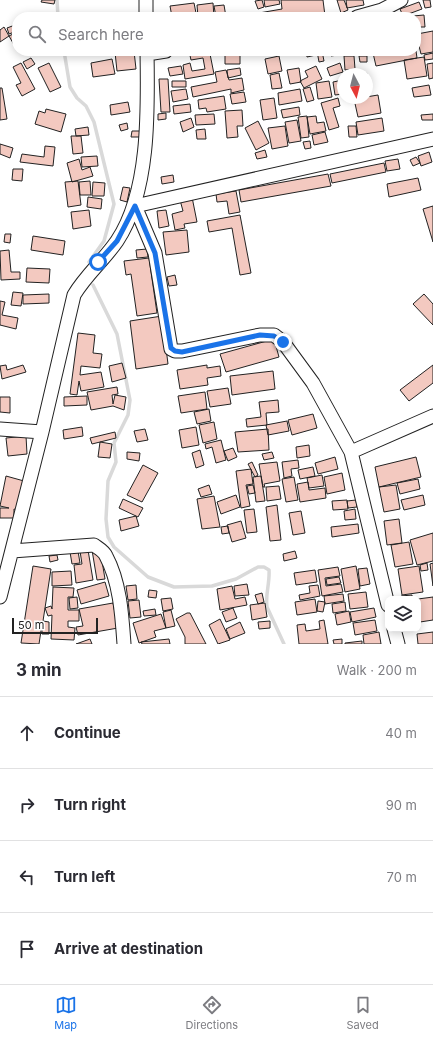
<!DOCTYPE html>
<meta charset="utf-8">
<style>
:root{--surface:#fff;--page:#f2f2f3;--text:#2b2b33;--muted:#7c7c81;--line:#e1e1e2;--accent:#1a73e8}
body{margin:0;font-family:Inter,sans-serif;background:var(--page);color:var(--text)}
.controls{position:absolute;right:12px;bottom:12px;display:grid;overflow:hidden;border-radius:8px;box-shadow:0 2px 10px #0003}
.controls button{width:36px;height:36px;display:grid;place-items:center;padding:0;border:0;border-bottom:1px solid var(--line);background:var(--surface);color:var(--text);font:20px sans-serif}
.compass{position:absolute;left:337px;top:68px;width:36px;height:36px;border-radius:50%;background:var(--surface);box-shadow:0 2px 10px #0003;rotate:173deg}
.scale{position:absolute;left:12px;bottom:10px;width:86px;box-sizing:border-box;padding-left:4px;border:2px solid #222;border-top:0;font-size:11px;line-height:14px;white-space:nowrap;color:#222;-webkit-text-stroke:3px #fff;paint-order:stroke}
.stop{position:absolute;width:12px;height:12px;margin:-9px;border:3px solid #1a73e8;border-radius:50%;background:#fff}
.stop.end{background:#1a73e8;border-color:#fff;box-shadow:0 1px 4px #0008}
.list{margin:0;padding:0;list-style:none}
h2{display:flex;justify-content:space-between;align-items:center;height:52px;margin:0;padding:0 16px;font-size:17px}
h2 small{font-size:13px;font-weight:400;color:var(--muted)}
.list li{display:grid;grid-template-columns:26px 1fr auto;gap:12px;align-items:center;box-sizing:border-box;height:72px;padding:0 16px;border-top:1px solid var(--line)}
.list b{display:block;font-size:15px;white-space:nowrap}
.list em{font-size:13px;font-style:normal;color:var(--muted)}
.icon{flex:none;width:22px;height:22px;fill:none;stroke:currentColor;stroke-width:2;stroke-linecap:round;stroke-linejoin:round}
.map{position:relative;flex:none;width:433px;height:644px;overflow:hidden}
.search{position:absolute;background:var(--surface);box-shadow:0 2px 10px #0003;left:12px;right:12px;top:12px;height:44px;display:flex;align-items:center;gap:10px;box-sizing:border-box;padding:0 14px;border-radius:16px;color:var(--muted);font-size:15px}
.sheet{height:340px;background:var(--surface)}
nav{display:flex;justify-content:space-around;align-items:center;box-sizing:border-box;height:56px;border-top:1px solid var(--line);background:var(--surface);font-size:11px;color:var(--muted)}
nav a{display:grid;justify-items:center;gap:2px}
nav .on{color:var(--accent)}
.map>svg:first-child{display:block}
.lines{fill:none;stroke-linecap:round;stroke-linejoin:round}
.stream{stroke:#d9d9d9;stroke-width:3.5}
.building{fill:#f3c9c0;stroke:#222}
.minor-casing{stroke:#222;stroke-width:15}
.minor{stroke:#fff;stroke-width:13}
.route{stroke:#1a73e8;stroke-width:5}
</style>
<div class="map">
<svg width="433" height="644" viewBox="0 0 433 644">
<rect width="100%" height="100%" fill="#fff"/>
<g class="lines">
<path class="stream" d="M57 0 58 17
M64 51 70 87 77 98 86 106 94 122 114 204 104 241 89 262
M93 285 117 334 130 400 128 415 114 443 116 462 108 481 106 519 108 537 114 547 148 577 174 587 212 586 236 579 258 567H264L269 570C270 583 265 595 267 607L284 644"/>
</g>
<path class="building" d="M42 0H55L54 4 41 2Z
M262 0 264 7 258 9 255 1Z
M264 0H279L280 4 265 7Z
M281 0H323L325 16 260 17 259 13 282 9Z
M337 0H344L348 10 341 13Z
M346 0H363L364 5 347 8Z
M423 0H430L431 7 425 8Z
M419 2 422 9 403 16 400 9Z
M194 3 196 13 183 15 184 17H172L170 6Z
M213 3 214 17H198L197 5Z
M224 5 226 17H216L214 6Z
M424 15 425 27H416V17H402Z
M15 25 17 31 9 34 7 28Z
M4 27 9 36 0 42V30Z
M433 31V52L421 54 419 46 416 47V44L419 43 417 34Z
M17 32V50L9 36Z
M134 51 136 69 117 71 115 52Z
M189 51H205V55L210 54 214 74 185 79 183 65 190 63 192 71 205 69 203 58 191 60Z
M287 51H297V52L288 55Z
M306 51H315L316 55 307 57Z
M317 51H322L324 61 319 62Z
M330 51H350L351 53 331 56Z
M381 51H416L417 58 376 66 373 53Z
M433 53V59L425 60 424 55Z
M225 55H240V64H225Z
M279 56 282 71 268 74 265 59Z
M344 56H354L355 69 345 70Z
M359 56H367V62H360Z
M424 57 427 76 407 79 404 60Z
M31 58 35 64 27 69 23 62Z
M112 59 115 74 93 77 91 63Z
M21 63 35 89 22 96 16 85 21 83 13 67Z
M49 63 61 87 50 92 38 68Z
M340 63 343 72 330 76 327 68Z
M433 63V78L429 79 427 64Z
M181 66 183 74 170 76 168 68Z
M316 66 322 79 304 88 300 81 308 77 305 71Z
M240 68 241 75 228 78 227 70Z
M299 68 301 82 290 84 287 70Z
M226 70 229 80 242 78 244 90 231 93V89L193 97 191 87 217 82 215 72Z
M279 73 282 88 272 89 270 75Z
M367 73 371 87 367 88V74H362Z
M159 79H168L170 112H161Z
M343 80V94L335 95 333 82Z
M172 81H186V87H172Z
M329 81 332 97 318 99 316 83Z
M429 85 431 95 414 97 412 88Z
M310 87 314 100 307 102 303 89Z
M0 88H2L7 119 0 120Z
M186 89 188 99 173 102 171 91Z
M300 89 302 101 279 105 278 93Z
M244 92 246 102 232 104 230 94Z
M378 95 381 113 358 117 354 99Z
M224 96 226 109 207 112 206 108 199 109 198 100Z
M274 98 277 118 263 120 260 100Z
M338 98 340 106 333 108 339 127 329 130 321 103Z
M128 102 130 112 111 115 110 105Z
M190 104 191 112 174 114 173 106Z
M299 107 300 115 283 118 281 110Z
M46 109 66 114 61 132 35 124 39 111 45 113Z
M242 110 243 126H237L238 137 227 138 225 111Z
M166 113V119L158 120V114Z
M214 114 215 124 196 125 195 115Z
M433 114V120H422L421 115Z
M307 116 309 137 301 138 298 117Z
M316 116 317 123 324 122 326 131 310 134 307 117Z
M191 118 194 127 183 132 180 122Z
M382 118 384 131 358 135 356 122Z
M297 120 301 141 289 143 285 122Z
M258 121 269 143 256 150 245 128Z
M127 123 128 129 121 131 119 125Z
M285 126 288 146 272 149 268 128Z
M348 126H356L357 137H349Z
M88 127 89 135 76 136 75 129Z
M205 129 206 139H197L196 130Z
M132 131H141V137H131Z
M325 132 328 142 314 145 312 135Z
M71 136H81L83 153 73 154Z
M310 141 311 148 305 149 303 142Z
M0 144 13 148 10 158 0 154Z
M45 146 55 147 53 166 20 162 22 154 44 157Z
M265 150 267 157 257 159 255 153Z
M429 152 432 162 421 166 418 156Z
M97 156 98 166 82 167 81 157Z
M416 157 420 163 413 166 410 160Z
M79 159 82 170 90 167 93 176 72 182 67 163Z
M398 159 400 169 387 171 385 161Z
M384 163 386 172 332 183 330 174Z
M13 169H23L22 181 12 180Z
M328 174 331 186 241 202 239 190Z
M173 175 174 182 162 184 161 177Z
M418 178 421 190 389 197 387 184Z
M78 181 81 205 68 207 65 182Z
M90 181 91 195H80L79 182Z
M93 182 105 183 104 196H92Z
M123 187 130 188 127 202 120 200Z
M236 191 240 212 229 214 227 201 217 202 216 194Z
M88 197 102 199 101 209 87 207Z
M192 197 197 222 184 224 185 228 175 230 172 214 183 211 180 200Z
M433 206V242L423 209Z
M89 210 91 226 73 229 71 212Z
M166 210 169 226 159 228 157 211Z
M240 215 251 273 240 275 232 228 209 232 207 221Z
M187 230 189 252 166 255 163 232Z
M5 234H11L10 243 4 242Z
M33 236 65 241 63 255 31 250Z
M147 249 148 257 137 258 136 250Z
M9 250 11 272H20V279L1 280 0 251Z
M149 258 157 313 137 316 131 274 126 275 124 261Z
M27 268 50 269 49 283 26 282Z
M175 275 177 285 169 286 167 277Z
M13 292 23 293 21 306 11 305Z
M49 294V303L23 304V295Z
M424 294 433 304V325L413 304Z
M0 301 5 302 2 315 18 318 16 329 0 325Z
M162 316 168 364 136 369 130 321Z
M78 333 95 335 93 353 102 354 100 368 81 366 80 375 101 372 104 387 81 391 79 381 77 395 70 394Z
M274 339 279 357 226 372 220 354Z
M122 363 126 378 112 382 109 366Z
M6 365 7 370 23 365 26 372 2 379 0 366Z
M207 365V368L220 366 221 376 207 378 208 385 180 389 177 370Z
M433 365V383L409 401 400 390Z
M273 371 275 389 232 395 230 376Z
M117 387 118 394 112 395 113 404 115 395 126 397 124 410 113 406 91 410 87 392Z
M228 388 231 404 210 407 207 391Z
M205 392 207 409 181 413 178 396Z
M87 396V405L64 406V397Z
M0 397H10V413L0 412Z
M278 400 279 412 266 413 267 425 247 427 246 419 261 417 259 402Z
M209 409 211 421 197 424 194 412Z
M313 414 317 428 292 435 288 420Z
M287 421 289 431 268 435 266 425Z
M214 422 217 439 203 443 199 425Z
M82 427 83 436 64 439 63 430Z
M196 427 199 445 182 448 179 430Z
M145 429 148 440 137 442 134 431Z
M268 429 269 450 238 452 235 432Z
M115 432 116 438 100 442 112 444 110 458 98 457 100 442 92 444 90 438Z
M26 436 27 454 8 456 6 438Z
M221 440 226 460 216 463 212 447 206 449 205 444Z
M309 445 310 456 297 458 296 447Z
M233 448 237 457 228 461 224 451Z
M200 450 204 465 196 468 192 453Z
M127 452 140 453 139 461 127 459Z
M272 452 274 458 264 460 262 454Z
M335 457 338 469 318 474 315 463Z
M416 457 421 477 379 487 375 467Z
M298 460 299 468 291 469 292 476 284 478 282 462Z
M252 462 258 475 255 477 248 464Z
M277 462 280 481 264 484 265 487H263L259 464Z
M143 465 158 473 142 502 127 495Z
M313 467 315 476 300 479 298 470Z
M251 469 253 484 246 485 250 506 241 508 236 471Z
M342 473 345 490 327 494 324 477Z
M322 475 324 486 309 488 307 478Z
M6 476 24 481 17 510 14 509V518H0V508H9L0 506Z
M261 476 265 501 256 502 253 477Z
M294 477 298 500 286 502 282 479Z
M418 479 420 489 400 494 397 483Z
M308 482 309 490 325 488 326 498 300 502 297 484Z
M209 485 212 494 201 497 198 489Z
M253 485 255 493 249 494 247 486Z
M396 485 400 509 384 512 379 487Z
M279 486 281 499 267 501 266 487Z
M236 495 240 507 221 514 217 502Z
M423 495 425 505 404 510 401 500Z
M214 496 220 527 202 529 197 499Z
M123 499 143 508 138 517 136 516 139 526 121 531 119 520 136 516 119 508Z
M347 500 348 509 333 510 332 501Z
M356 500 357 507 348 508 347 501Z
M277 505 281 540 270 541 266 507Z
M254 509 257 532 247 533 244 510Z
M355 509 356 519 345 520 344 511Z
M301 511 305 533 293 535 289 513Z
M399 519 402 543 387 545 384 521Z
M241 521 246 538 232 542 227 525Z
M358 524 359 533 332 537 331 527Z
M228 526 229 533 222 534 221 527Z
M433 533V561L417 565 410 540Z
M409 542 413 564 395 567 391 545Z
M100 549 105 579 97 580 92 550Z
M88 550 93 580 76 583 74 565 82 564 80 551Z
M78 551 80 563 72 564 70 552Z
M295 551 297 558 284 561 283 554Z
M57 555 58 560 50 562 49 556Z
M427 563 428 570 421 571 420 565Z
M433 563V586L430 564Z
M33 566 51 569 43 621 49 622V634H42V624L39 644 21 643Z
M356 566 360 589 345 592 341 569Z
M419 566 423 592 402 595 398 569Z
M338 567 340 576 325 578 326 586 341 584 343 592 322 596 318 570Z
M367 568 370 584 360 586 358 569Z
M315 570 317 582 296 585 294 573Z
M71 571 72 585 52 586V572Z
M339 577 341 583 327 585 326 579Z
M105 582 109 596 81 604 77 590Z
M247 584 249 595 235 596 234 586Z
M136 585 137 599 128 600 126 586Z
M318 585 320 596 300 600 299 595 310 593 309 586Z
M232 586 235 599 245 597 247 605 220 610 217 589Z
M53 587 74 588 73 597H68V610H79V621H68V627L75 628 74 640 51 639 52 615 48 616 45 608 51 606 52 609Z
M149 590 157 591 156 598 148 597Z
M366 592 368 607 350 609 348 594Z
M262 593 264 602 258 604 255 595Z
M343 594 344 601 325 604 324 596Z
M412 595V599H401V596Z
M77 597 78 608 70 609 69 598Z
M433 597V620L420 622 418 599Z
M171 598 173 609 163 611 161 599Z
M315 599 317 612 297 615 295 602Z
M139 600 141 617 130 618 128 601Z
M318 601 325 602 323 612 317 611Z
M345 602 346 611 333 613 332 604Z
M113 603 118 628 78 635 76 627 83 626 79 609Z
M265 603 267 617 252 620 250 605Z
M233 608 237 618 226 622 222 612Z
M374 608 376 617 352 622 350 612Z
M155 609 156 615 144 616 143 611Z
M171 610 175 626 166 628 163 612Z
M349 611 351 622 337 625 335 614Z
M187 613H190L206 644H185V637L176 619Z
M161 614 166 628 154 631 156 637 139 643 133 623Z
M220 619 230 640 218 644 209 625Z
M324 620 328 644H299L297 625 305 624 306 631 320 629 319 621Z
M375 620 377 631 355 635 353 623Z
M270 621V628L259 629 258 622Z
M240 622 245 633 230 639 226 629Z
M379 632 381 644H364L363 635Z
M433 632V644H418L417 634Z
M90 639 92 644H76Z
M169 639 170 644H142L141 642Z
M342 639V644H334L333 640Z
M362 641V644H345V643Z"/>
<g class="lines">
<defs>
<path id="minor" d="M146 0V17
M357 17 382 10 401 0
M147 54 166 51
M0 429 42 432
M351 452 433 416
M12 551 94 545C98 548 104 551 106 556 120 582 122 615 124 644
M0 597 42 432 74 295C86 275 104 260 117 241 150 192 148 109 147 51
M388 605 351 452 313 383 283 342 274 335H260L182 351H175L171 349 155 253 135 206 433 139
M394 629 398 644"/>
</defs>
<use href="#minor" class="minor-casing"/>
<use href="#minor" class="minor"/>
</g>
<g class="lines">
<path class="route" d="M98 262 117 241 135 206 155 253 171 348 175 351 182 352 260 335 274 336 283 342"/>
</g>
</svg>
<div class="controls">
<button><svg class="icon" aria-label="layers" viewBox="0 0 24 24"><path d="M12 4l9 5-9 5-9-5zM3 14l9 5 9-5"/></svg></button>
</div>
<svg class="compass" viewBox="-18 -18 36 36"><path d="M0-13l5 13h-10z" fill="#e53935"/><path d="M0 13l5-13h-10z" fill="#7c7c81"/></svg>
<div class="scale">50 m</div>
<div class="stop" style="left:98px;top:262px"></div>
<div class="stop end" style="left:283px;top:342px"></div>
<div class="search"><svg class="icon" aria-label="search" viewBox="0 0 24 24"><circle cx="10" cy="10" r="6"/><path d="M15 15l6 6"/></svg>Search here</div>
</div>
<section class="sheet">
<h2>3 min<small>Walk · 200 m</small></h2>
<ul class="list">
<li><svg class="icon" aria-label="ahead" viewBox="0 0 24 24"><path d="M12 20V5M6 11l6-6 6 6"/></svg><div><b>Continue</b></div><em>40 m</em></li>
<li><svg class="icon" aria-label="right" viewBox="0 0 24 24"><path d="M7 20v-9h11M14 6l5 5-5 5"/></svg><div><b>Turn right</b></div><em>90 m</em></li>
<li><svg class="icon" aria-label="left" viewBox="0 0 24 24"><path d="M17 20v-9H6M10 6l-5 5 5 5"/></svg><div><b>Turn left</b></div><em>70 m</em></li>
<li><svg class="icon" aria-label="arrive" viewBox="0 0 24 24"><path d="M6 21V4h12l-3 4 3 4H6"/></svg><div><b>Arrive at destination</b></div></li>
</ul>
</section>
<nav>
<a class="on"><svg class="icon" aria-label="map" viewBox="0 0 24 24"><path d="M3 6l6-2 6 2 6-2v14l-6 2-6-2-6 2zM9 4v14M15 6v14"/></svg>Map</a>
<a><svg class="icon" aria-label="directions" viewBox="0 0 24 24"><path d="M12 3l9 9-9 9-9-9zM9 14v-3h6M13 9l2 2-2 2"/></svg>Directions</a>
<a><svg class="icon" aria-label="saved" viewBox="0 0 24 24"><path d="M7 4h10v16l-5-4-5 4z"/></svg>Saved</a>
</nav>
